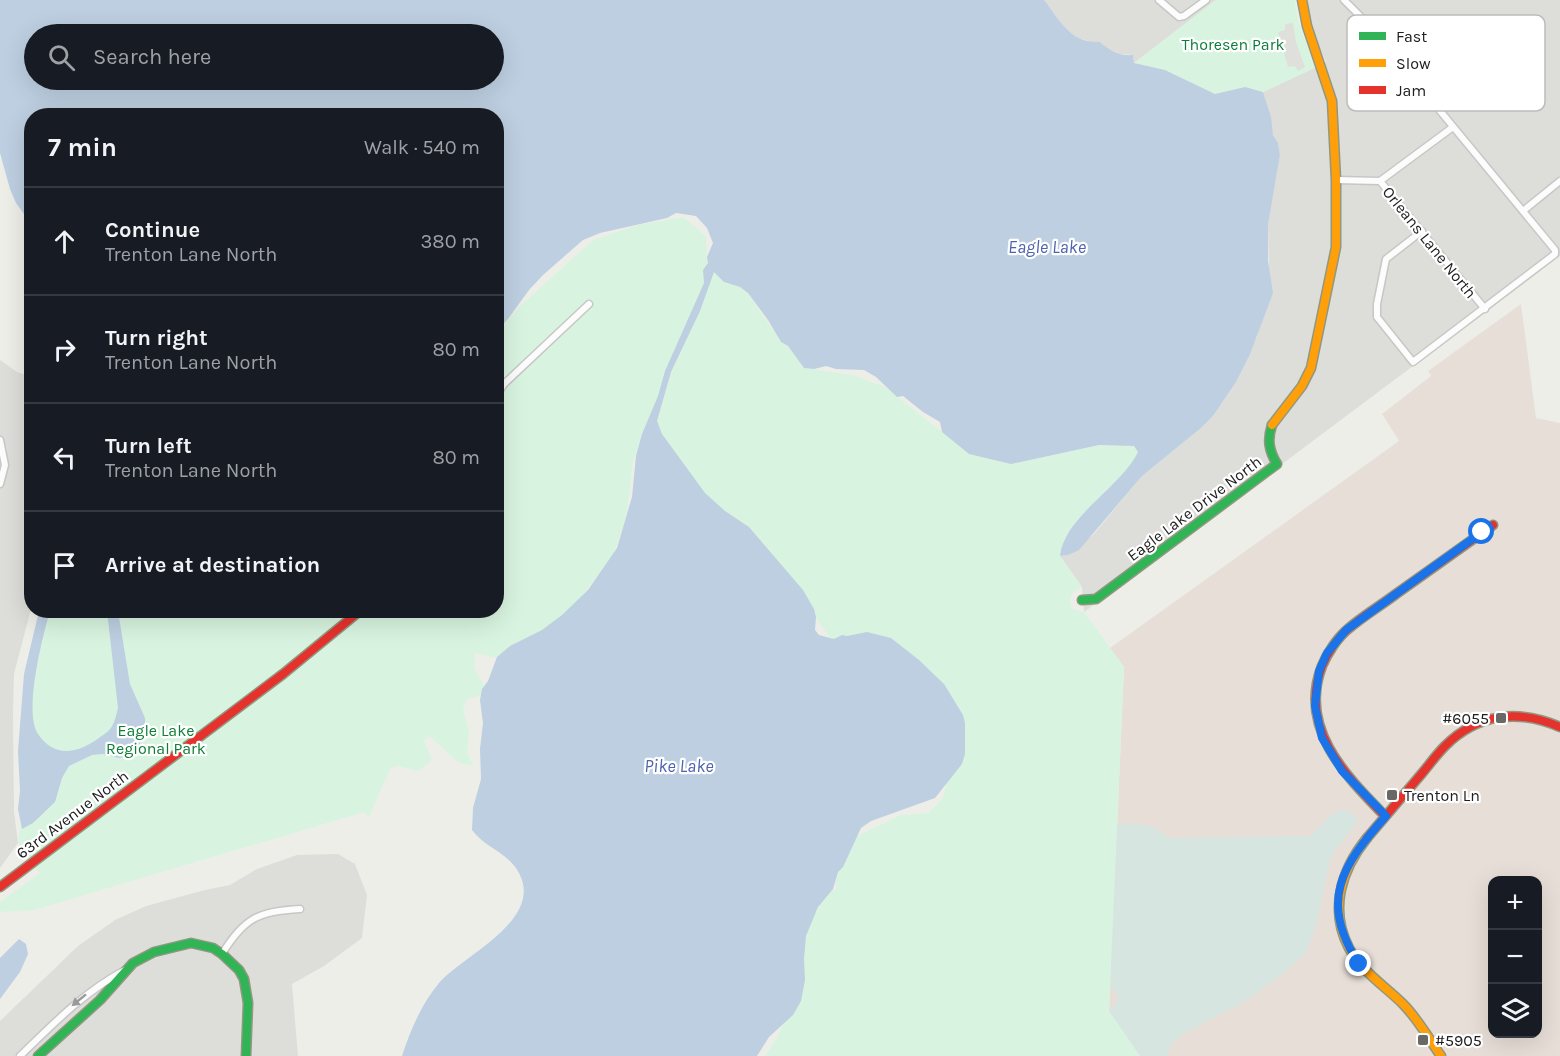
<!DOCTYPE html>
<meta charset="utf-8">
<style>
:root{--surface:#171b24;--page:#20242c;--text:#f1f3f6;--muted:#9ea1a6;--line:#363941}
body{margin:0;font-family:Karla,sans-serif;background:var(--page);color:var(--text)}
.controls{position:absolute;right:18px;bottom:18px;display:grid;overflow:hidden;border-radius:12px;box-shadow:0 6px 24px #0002}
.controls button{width:54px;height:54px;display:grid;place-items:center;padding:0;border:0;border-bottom:2px solid var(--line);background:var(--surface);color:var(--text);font:30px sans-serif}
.stop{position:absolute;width:18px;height:18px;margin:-14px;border:4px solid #1a73e8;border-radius:50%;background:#fff}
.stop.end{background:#1a73e8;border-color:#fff;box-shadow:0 2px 6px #0008}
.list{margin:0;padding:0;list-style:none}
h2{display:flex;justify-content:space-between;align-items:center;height:78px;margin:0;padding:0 24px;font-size:26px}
h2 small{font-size:20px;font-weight:400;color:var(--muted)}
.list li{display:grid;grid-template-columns:39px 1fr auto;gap:18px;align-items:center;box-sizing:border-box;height:108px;padding:0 24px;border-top:2px solid var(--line)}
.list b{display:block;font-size:22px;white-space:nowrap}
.list p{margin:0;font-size:20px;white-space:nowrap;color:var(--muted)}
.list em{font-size:20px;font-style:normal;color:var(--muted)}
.icon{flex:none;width:33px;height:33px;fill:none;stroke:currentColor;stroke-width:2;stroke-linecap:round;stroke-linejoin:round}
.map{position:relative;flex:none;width:1560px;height:1056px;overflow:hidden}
.search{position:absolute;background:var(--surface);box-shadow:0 6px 24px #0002;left:24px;top:24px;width:480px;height:66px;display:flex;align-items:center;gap:15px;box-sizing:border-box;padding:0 21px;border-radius:33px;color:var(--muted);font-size:22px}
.panel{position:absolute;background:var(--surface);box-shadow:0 6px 24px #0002;left:24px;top:108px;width:480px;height:510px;border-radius:24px}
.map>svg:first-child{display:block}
.residential{fill:#ddddda}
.commercial{fill:#e7ded7;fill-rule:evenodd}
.wetland{fill:#d7e5e0}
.park{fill:#d8f4e0}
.parking{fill:#dfdfdc}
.water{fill:#bdcfe1;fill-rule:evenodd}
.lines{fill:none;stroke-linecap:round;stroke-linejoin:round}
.street-casing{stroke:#c7c7c5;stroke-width:9}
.fast-casing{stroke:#909881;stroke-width:11}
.slow-casing{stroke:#909881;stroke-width:11}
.jam-casing{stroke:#909881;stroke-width:11}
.street{stroke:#fcfcfc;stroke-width:6}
.fast{stroke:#30b455;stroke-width:8}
.slow{stroke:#ff9f0a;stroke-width:8}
.jam{stroke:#e5322d;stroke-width:8}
.oneway{fill:#999}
.route{stroke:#1a73e8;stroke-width:8}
.poi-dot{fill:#686866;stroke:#fff;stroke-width:2}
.labels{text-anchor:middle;stroke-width:4.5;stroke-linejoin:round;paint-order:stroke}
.park-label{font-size:16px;fill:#0e7e37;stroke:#fff}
.street-label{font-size:16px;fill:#202020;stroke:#fff}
.poi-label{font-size:16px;fill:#202020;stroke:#fff;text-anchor:start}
.water-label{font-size:18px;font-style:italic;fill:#4e63ae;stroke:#fff}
.key{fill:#fff;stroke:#bcbcbc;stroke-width:1.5}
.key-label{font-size:16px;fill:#202020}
</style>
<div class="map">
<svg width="1560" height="1056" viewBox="0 0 1560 1056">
<rect width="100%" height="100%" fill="#eeeee9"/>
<path class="residential" d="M1044 0H1216L1134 63 1133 55 1119 54 1109 50 1100 42H1092L1075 37 1068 32Z
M1307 0H1560V256L1084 612 1082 587 1060 556 1068 555 1093 535 1142 476 1201 428 1213 416 1236 382 1257 336 1263 315 1269 274 1268 225 1280 155 1278 143 1273 135 1270 116 1263 92 1326 62 1311 29Z
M0 360 17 372 32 377 31 609 14 674 13 716 14 812 18 843 0 868Z
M338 854 355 864 367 895 362 938 324 966 292 984 298 1056H0V1021L78 946 115 920 146 906 205 890 230 885 257 869 297 855Z"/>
<path class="commercial" d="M1521 304 1536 418 1560 423V1056H1140L1109 1011 1124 667 1110 648 1399 441 1382 414 1431 376 1428 371ZM1492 880H1538V1034H1492Z"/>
<path class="wetland" d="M1341 810 1352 813 1358 821 1331 856 1315 929 1306 953 1281 975 1244 1002 1187 1032 1171 1044 1168 1056H1107L1094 1033 1119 998 1081 944 1100 824H1140L1154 828 1170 838 1310 836 1330 816Z"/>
<path class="park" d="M1216 0H1295L1298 20 1315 68 1263 92 1245 87 1215 94 1165 70 1134 63Z
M683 217 706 236 707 262 724 282 740 287 748 293 781 342 788 346 804 368 853 375 885 387 970 454 1011 464 1099 445 1134 446 1138 452 1132 465 1098 498 1060 556 1082 587C1071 592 1068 597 1072 609L1084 612 1124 667 1109 1011 1140 1056H765L777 1038 786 1017 801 927 818 911 821 895 836 889 835 863 845 842 901 815 928 813 943 798 952 757 839 642 829 637 800 593 639 448 633 461 627 512 610 566 591 583 566 623 515 662 475 653 474 668 485 687 482 695 467 699 463 709 469 732 467 753 474 766 459 763 429 736 424 741 432 760 419 771 397 766 390 769 369 817 364 812 34 910 0 912V902L40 873 33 867 18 843 28 778 29 704 46 611 496 610 497 334 520 306 593 240 638 225Z"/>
<path class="parking" d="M1293 23 1296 42 1305 67 1298 71 1295 66 1288 67 1278 32 1285 30V24Z"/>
<path class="water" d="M0 0H1044C1061 21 1069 43 1100 42 1110 51 1119 56 1133 55L1134 63 1165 70 1215 94 1245 87 1263 92 1271 117 1273 135 1278 143 1280 155 1268 225V261L1273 293 1250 354 1236 382 1213 416 1201 428 1142 476 1079 550 1068 555 1060 556C1064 517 1121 487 1138 452L1134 446 1099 445 1011 464 969 454 942 432 940 422 923 412 903 396 897 397 876 377 864 370 836 369 826 366 814 369 804 368 788 346 781 342 768 320 748 293 740 287 724 282 714 272 700 311 671 372 657 421 662 434 705 493 725 511 749 527 803 590 814 609 816 617 815 630 819 635 834 639 842 635 847 636 867 632 891 638 919 660 944 684 963 715 965 723V754L962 764 935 798 871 821 861 828 843 867 838 872 833 889 818 907 806 936 804 959 805 980 801 1001 793 1015 769 1037 757 1056H402C410 1031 422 1003 439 983 464 955 544 920 519 873 508 852 485 848 472 830L473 808 481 779 480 749 483 723 480 700 482 689 488 681 497 657 510 646 542 630 562 615 588 590 617 548 632 497 636 456 642 434 658 396 665 371 704 283 703 270 708 263 707 257 713 243 707 228 696 216 676 213 667 218 600 233 583 240 543 275 529 290 508 319 497 331 496 116H32L31 224 16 203 10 189 0 153ZM494 34V80H34V34Z
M39 611H50C43 635 23 712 38 734 55 759 78 753 99 738 102 735 107 733 110 729 115 723 116 715 118 708L107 611H118L130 684 145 718V728L138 750 126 757 119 758 103 754 92 755 69 766 62 778 55 802 33 823 22 829 18 809 20 791 18 751 24 674Z
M19 939 26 944 28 954 20 972 0 999V958Z"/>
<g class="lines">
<defs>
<path id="street" d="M1159 0 1179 17 1184 16 1206 0
M1344 0 1370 26 1555 250V254L1413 362 1377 317V304L1386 259 1422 231
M1336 180 1380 181 1485 309
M1380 181 1453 127
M1523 211 1560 181
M496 396 504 384 589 304
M0 440 5 465 0 484
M222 954C244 918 259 911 300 909
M20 1056C53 1024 84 992 125 970"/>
<path id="fast" d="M1082 600 1096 599 1277 464C1269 451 1267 440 1272 425
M38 1056 100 1000 133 963 154 952 191 943 213 948 222 954 239 970 244 979 248 1003 246 1056"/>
<path id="slow" d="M1272 425 1302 386 1311 368 1336 247V180L1332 101 1307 26 1302 0
M1367 838C1341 870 1329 910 1349 948 1360 970 1386 987 1403 1004 1418 1019 1429 1039 1441 1056"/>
<path id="jam" d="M1385 816C1345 775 1298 728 1322 666 1327 654 1337 638 1348 629 1363 616 1380 606 1396 594 1428 571 1461 548 1493 525
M1367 838C1384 818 1401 798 1418 778 1427 768 1435 756 1445 746 1478 713 1519 709 1560 727
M0 887 283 674 361 610"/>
</defs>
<use href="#street" class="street-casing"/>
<use href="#fast" class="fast-casing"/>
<use href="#slow" class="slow-casing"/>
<use href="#jam" class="jam-casing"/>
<use href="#street" class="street"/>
<use href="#fast" class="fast"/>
<use href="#slow" class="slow"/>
<use href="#jam" class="jam"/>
</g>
<defs><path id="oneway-solid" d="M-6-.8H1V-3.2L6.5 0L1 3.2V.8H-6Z" transform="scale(1.5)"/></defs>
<use class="oneway" href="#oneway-solid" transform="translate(79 1000) rotate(141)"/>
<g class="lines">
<path class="route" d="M1359 964C1318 902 1342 865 1386 816L1342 771 1322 738 1315 706 1319 671 1327 653 1346 630 1482 532"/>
</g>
<g class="poi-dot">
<rect x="1495" y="712" width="12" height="12" rx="3"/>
<rect x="1386" y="789" width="12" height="12" rx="3"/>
<rect x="1417" y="1034" width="12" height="12" rx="3"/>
</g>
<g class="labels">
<g class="park-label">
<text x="1233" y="50">Thoresen Park</text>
<text x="156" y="736">Eagle Lake<tspan x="156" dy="18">Regional Park</tspan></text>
</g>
<g class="street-label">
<text transform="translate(1430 242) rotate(51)" y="6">Orleans Lane North</text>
<text transform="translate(1194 508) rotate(-37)" y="6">Eagle Lake Drive North</text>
<text transform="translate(72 814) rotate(-37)" y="6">63rd Avenue North</text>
</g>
<g class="poi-label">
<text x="1489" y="724" text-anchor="end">#6055</text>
<text x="1404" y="801">Trenton Ln</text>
<text x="1435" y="1046">#5905</text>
</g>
<g class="water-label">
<text x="1047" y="253">Eagle Lake</text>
<text x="679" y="772">Pike Lake</text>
</g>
</g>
<rect x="1347" y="15" width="198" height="96" rx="9" class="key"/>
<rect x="1359" y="32" width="27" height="8" fill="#30b455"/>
<rect x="1359" y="59" width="27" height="8" fill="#ff9f0a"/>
<rect x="1359" y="86" width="27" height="8" fill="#e5322d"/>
<g class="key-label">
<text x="1396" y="42">Fast</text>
<text x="1396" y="69">Slow</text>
<text x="1396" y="96">Jam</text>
</g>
</svg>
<div class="controls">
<button>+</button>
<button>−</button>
<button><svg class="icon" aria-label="layers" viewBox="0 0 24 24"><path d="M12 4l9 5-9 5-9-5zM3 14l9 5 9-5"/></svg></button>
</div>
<div class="stop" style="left:1482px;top:532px"></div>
<div class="stop end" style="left:1359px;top:964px"></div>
<div class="search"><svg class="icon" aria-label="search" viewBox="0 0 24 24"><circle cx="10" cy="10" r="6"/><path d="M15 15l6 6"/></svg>Search here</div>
<section class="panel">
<h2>7 min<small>Walk · 540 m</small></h2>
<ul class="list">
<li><svg class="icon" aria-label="ahead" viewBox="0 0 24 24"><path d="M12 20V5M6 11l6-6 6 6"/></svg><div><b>Continue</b><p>Trenton Lane North</p></div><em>380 m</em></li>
<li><svg class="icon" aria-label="right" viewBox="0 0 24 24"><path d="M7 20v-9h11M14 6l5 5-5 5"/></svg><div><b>Turn right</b><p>Trenton Lane North</p></div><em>80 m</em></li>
<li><svg class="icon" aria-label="left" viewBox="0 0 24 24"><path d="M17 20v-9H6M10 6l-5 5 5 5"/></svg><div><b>Turn left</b><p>Trenton Lane North</p></div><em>80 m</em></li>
<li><svg class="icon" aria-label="arrive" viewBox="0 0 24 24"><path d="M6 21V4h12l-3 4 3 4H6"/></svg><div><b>Arrive at destination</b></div></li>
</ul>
</section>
</div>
